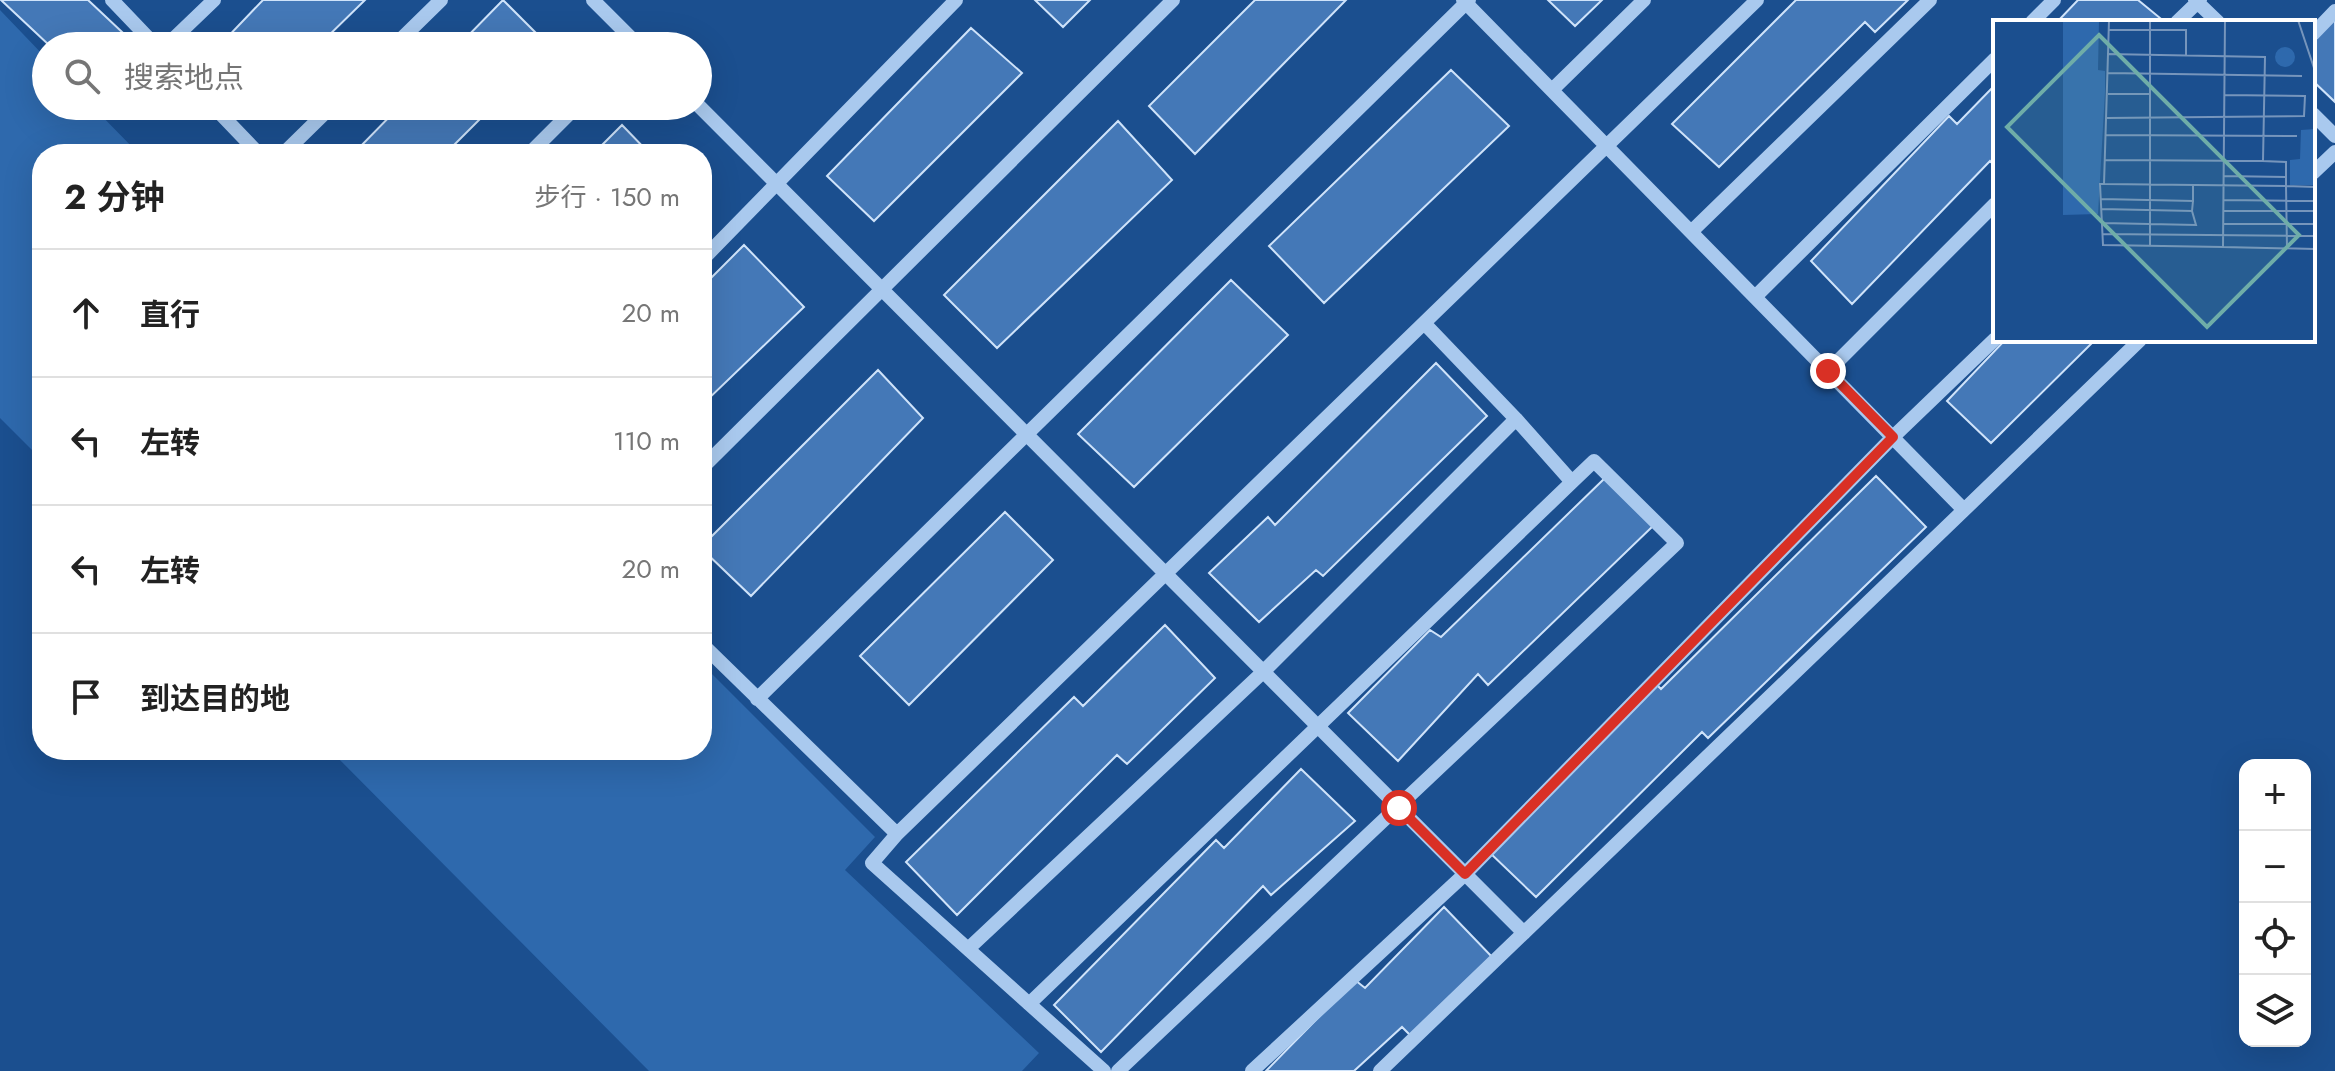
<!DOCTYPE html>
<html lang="zh">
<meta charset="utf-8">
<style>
:root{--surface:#fff;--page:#f2f2f2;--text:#222;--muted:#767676;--line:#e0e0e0}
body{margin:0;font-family:Jost,"Noto Sans SC",sans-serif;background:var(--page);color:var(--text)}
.controls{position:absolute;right:24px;bottom:24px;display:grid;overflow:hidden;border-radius:16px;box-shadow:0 8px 32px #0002}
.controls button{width:72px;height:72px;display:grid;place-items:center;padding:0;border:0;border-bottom:2px solid var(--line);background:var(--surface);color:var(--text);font:40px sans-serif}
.stop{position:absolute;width:24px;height:24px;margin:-18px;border:6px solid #d93025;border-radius:50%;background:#fff}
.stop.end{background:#d93025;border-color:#fff;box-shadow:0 2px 8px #0008}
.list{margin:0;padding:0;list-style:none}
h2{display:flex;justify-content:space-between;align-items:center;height:104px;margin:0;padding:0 32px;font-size:34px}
h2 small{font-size:26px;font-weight:400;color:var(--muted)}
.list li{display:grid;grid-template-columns:52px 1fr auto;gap:24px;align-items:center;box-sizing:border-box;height:128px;padding:0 32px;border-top:2px solid var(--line)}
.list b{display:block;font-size:30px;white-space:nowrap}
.list em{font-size:26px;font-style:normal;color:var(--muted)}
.icon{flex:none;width:44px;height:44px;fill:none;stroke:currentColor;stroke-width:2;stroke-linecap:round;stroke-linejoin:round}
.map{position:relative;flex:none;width:2335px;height:1071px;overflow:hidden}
.search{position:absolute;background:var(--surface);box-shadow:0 8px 32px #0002;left:32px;top:32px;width:680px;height:88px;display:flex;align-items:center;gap:20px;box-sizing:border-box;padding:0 28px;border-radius:44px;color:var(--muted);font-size:30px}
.panel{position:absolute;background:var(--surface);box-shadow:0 8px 32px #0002;left:32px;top:144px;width:680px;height:616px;border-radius:32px}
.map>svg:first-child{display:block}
.green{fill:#2e69ad}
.building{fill:#4478b7;stroke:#cfe3fa;stroke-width:2}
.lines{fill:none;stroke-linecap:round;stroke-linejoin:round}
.minor{stroke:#a9c9ee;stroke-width:14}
.route{stroke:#d93025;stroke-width:10}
.inset-road{fill:none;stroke:#7695bc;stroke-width:2}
.view{fill:#6fada8;fill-opacity:0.15;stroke:#6fada8;stroke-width:4}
.inset-edge{fill:none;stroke:#fff;stroke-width:4}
</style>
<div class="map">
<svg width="2335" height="1071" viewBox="0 0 2335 1071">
<rect width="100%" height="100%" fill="#1b4f8f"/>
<path class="green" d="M0 10 46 58V106H92L139 154H42V460L0 418Z
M702 664 875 837 845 870 1039 1053 1022 1071H649L330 750H702Z"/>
<path class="building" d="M1 0H88L122 32 105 46H50Z
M263 0H365L318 46H219Z
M503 0 549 46H458Z
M1035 0H1090L1063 27Z
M1255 0H1346L1195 154 1149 106Z
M1548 0H1602L1575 26Z
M1796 0H1908L1875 32 1865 22 1719 167 1672 124Z
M2078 0H2138L2160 18 2156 22H2057Z
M2335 13V102L2313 81V35Z
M971 28 1022 73 874 221 827 176Z
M1451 70 1509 126 1324 303 1269 246Z
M1995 85V166L1990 161 1852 304 1811 261 1949 116 1957 124Z
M400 106H493L445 154H353Z
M1118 121 1172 180 997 348 944 295Z
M622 125 650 154H593Z
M744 245 804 307 702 405V287Z
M1231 280 1288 335 1134 487 1078 434Z
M2005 340H2095L1991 443 1947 401Z
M1436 363 1487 416 1323 576 1316 570 1259 622 1209 573 1268 517 1275 525Z
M878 370 923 418 751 596 702 549V546Z
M1876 476 1926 527 1708 738 1702 732 1536 897 1489 852 1654 682 1661 689Z
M1605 478 1653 526 1488 685 1478 674 1398 761 1348 713 1430 630 1441 637Z
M1005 512 1053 560 909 705 860 656Z
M1165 625 1215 678 1127 764 1117 755 957 915 906 862 1074 697 1083 706Z
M1301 769 1355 821 1271 895 1263 886 1101 1052 1054 1005 1216 840 1224 848Z
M1444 907 1495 960 1414 1039 1402 1027 1354 1071H1266L1355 980 1365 988Z"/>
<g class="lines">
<path class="minor" d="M112 0 156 46
M593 0 639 46
M1463 0 1964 510 2140 340
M2195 0 2218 22
M2032 22 2054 0
M2177 22 2200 0
M2313 34 2335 11
M166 46 214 0
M394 46 441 0
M1552 90 1644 0
M698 105 1524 933
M213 106 259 154
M2313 114 2335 136
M283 154 332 106
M529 154 577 106
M2313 173 2335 152
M1691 232 1930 0
M702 260 956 0
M1755 297 1995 59
M1828 371 1995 204
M702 468 1173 0
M702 644 897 834 872 863 1104 1071
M757 699 1469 0
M897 834 1757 0
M968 949 1263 672 1516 419 1424 323
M1029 1004 1572 482 1516 419
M1118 1071 1677 543 1594 461 1572 482
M1252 1071 1465 874 1893 437 1995 339
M1380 1071 1964 510"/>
</g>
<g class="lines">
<path class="route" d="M1399 808 1465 874 1893 437 1828 371"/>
</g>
<g transform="translate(1993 20)">
<rect width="322" height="322" fill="#1b4f8f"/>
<path d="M70 0H106L105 50 112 51V72L105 194 70 195ZM282 37a10 10 0 1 1 20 0a10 10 0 1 1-20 0ZM322 109V165H297V140L307 139 308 110Z" fill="#2e69ad"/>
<path class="inset-road" d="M232 0 230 227 322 229M305 0 322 51M116 10H193V35M115 34 116 0M115 53 309 56M115 74H157M114 98 311 96 312 76 232 75M113 115 304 116M111 140 270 141M231 156 293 157M111 164 293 166 294 228M108 179 200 181V165M231 180 322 181M108 189 199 191 200 181M231 191H322M109 203 203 205 199 191M231 204H322M109 214 322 216M157 226V0M230 227 110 225 107 164H111L115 34 272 37 270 141 293 142V166L322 167"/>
<path class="view" d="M106 15 306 215 214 307 14 107Z"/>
<rect width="322" height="322" class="inset-edge"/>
</g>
</svg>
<div class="controls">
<button>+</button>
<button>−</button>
<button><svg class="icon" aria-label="locate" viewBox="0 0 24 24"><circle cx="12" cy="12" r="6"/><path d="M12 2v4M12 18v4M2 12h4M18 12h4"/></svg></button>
<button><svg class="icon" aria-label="layers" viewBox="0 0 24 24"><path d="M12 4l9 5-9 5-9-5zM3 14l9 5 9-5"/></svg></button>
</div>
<div class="stop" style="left:1399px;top:808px"></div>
<div class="stop end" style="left:1828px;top:371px"></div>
<div class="search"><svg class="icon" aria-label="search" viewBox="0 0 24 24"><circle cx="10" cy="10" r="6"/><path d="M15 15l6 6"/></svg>搜索地点</div>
<section class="panel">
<h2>2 分钟<small>步行 · 150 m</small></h2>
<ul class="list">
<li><svg class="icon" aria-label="ahead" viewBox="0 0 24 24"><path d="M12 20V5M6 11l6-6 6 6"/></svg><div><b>直行</b></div><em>20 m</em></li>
<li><svg class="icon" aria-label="left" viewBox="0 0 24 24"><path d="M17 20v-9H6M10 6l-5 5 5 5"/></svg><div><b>左转</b></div><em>110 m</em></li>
<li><svg class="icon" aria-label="left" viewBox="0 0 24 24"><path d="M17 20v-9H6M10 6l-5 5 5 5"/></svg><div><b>左转</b></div><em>20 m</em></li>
<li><svg class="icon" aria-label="arrive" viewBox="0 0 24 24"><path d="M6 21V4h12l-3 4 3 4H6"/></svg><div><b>到达目的地</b></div></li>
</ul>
</section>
</div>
